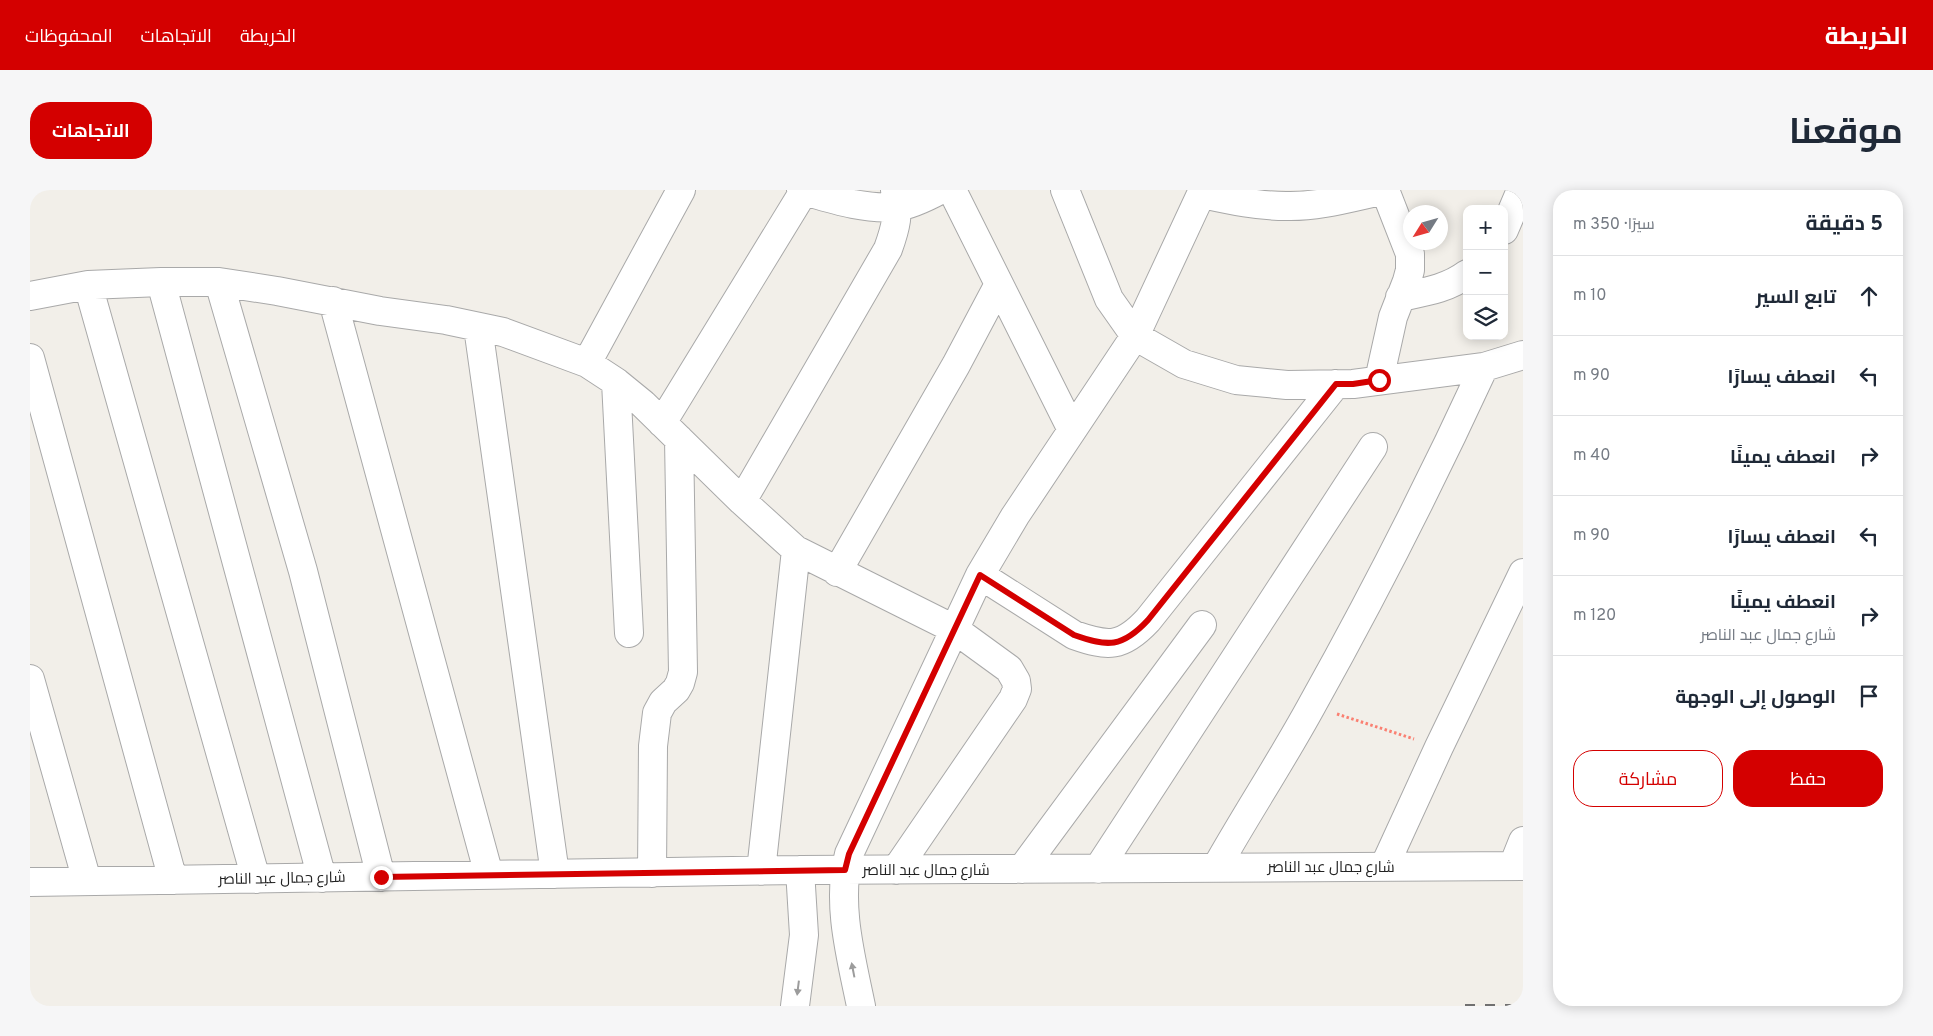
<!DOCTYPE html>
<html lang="ar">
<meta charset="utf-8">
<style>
:root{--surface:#fff;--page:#f6f6f7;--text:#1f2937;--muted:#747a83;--line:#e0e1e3;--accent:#d40000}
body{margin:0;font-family:Overpass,Cairo,sans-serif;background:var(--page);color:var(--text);direction:rtl}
.controls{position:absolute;right:15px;top:15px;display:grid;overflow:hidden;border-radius:10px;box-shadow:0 2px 12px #0003}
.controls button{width:45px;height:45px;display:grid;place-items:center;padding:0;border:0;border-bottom:1px solid var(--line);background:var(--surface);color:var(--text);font:25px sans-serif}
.compass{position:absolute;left:1373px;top:15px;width:45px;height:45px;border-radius:50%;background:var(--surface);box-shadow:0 2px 12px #0003;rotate:233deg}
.stop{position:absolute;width:15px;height:15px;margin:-11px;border:4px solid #d40000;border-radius:50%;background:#fff}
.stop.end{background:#d40000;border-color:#fff;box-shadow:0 1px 5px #0008}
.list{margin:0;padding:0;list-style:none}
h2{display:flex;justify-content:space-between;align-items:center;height:65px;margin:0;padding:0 20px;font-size:21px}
h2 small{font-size:16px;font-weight:400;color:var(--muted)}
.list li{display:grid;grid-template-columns:32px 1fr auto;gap:15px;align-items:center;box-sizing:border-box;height:80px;padding:0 20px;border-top:1px solid var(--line)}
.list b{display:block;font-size:19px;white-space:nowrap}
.list p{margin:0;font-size:16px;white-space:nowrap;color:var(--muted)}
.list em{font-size:16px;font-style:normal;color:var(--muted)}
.actions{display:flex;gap:10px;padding:15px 20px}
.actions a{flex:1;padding:11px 0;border:1px solid var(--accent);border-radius:20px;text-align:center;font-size:18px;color:var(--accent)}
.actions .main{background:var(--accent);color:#fff}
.icon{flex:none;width:28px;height:28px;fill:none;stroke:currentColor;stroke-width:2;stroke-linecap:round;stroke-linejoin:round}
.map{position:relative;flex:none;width:1493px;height:816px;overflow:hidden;direction:ltr;border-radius:20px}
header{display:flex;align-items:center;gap:30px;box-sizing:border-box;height:70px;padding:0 25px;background:var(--accent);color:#fff}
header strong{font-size:24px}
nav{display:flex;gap:28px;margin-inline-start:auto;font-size:18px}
.intro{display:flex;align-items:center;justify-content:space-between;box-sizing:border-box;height:120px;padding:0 30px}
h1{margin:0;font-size:35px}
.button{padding:12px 22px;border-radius:20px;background:var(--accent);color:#fff;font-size:18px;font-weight:700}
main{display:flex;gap:30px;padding:0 30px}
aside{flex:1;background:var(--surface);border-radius:20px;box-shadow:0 2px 12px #0003}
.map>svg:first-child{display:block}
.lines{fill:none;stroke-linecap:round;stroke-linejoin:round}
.minor-casing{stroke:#a9a9a9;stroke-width:30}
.path{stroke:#fa8072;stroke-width:3;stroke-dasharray:2.5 2.5;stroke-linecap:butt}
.minor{stroke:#fff;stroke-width:28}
.rail{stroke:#707070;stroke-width:4;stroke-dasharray:10 10;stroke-linecap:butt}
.oneway{fill:#9c9c9c}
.route{stroke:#d40000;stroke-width:6}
.labels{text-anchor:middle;stroke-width:4.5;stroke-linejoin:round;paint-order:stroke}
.street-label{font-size:15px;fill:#222;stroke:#fff}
</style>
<header>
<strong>الخريطة</strong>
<nav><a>الخريطة</a><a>الاتجاهات</a><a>المحفوظات</a></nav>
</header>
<div class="intro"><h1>موقعنا</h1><a class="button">الاتجاهات</a></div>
<main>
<aside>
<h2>5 دقيقة<small>سيرًا · 350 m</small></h2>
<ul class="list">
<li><svg class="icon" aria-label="ahead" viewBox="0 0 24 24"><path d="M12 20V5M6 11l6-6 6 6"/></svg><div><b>تابع السير</b></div><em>10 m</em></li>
<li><svg class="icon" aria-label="left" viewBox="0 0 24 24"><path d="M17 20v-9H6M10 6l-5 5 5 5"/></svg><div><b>انعطف يسارًا</b></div><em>90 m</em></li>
<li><svg class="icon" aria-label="right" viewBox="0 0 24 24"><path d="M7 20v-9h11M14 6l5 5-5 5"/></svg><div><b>انعطف يمينًا</b></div><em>40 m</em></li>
<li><svg class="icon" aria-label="left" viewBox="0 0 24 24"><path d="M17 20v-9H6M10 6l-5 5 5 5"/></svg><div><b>انعطف يسارًا</b></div><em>90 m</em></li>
<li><svg class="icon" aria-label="right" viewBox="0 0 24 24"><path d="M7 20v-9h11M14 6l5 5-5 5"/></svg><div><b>انعطف يمينًا</b><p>شارع جمال عبد الناصر</p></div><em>120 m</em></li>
<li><svg class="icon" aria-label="arrive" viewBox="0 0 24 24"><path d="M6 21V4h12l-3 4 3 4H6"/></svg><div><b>الوصول إلى الوجهة</b></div></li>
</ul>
<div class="actions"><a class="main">حفظ</a><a>مشاركة</a></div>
</aside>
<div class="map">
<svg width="1493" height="816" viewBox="0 0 1493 816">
<rect width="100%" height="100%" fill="#f2efe9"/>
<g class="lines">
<defs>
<path id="minor" d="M771 0C802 9 834 20 866 17 881 15 897 7 910 0
M922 0 1042 240
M1035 0 1079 109 1105 146 1154 174 1206 190 1257 195 1323 194 1454 177 1493 165
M1172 4C1200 10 1227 16 1256 16 1289 17 1322 7 1355 0
M1474 40 1491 0
M131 92 292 688
M189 92 273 381 351 687
M58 95 226 689
M0 106 58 95 131 92H189L247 101 350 121 416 130 473 142 557 173 586 192 613 214 712 311 766 360 924 439 979 479 986 491 987 499 983 509 866 680
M1370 107C1394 102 1417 99 1437 84
M303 111 459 685
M448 137 525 684
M0 168 143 690
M557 173 651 0
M1349 190 1363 127 1377 91 1380 80V64L1355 0
M586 192 599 443
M632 233 774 1
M712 311 858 59C866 37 869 24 865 0
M807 382 926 175 969 94
M950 385 1044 445C1078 457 1092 458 1118 430L1306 194
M0 489 57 691
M1483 676 1493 651
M1354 677 1409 557 1493 383
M1186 678C1217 623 1252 570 1282 515 1344 404 1401 292 1454 177
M992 679 1172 435
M1068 679 1343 257
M731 681 766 360
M622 683 623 556 627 523 633 512 646 500 650 493 653 482 649 249
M0 692 770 680 1493 676
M765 816 774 745 770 680
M831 816C821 767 806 713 819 664L950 385 985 326 1105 146 1173 0"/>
</defs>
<use href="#minor" class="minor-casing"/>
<path class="path" d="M1307 524 1384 549"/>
<use href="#minor" class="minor"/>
<path class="rail" d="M1435 816H1493"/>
</g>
<defs><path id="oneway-solid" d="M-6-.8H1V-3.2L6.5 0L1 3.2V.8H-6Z" transform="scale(1.25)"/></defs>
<g class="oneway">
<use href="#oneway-solid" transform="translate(823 780) rotate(-101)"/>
<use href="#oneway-solid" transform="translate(768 798) rotate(97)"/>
</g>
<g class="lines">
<path class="route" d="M351 687 815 680 819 664 950 385 1044 445C1078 457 1092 458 1118 430L1306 194H1323L1349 190"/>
</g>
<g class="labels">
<g class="street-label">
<text x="1301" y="682">شارع جمال عبد الناصر</text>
<text x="896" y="685">شارع جمال عبد الناصر</text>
<text transform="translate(252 688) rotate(-1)" y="5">شارع جمال عبد الناصر</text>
</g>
</g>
</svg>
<div class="controls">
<button>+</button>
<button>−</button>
<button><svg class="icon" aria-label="layers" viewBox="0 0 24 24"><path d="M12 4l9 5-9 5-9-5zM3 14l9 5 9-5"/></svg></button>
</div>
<svg class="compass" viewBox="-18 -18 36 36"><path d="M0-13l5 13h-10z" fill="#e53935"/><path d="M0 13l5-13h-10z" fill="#747a83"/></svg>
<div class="stop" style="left:1349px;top:190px"></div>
<div class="stop end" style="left:351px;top:687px"></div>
</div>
</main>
